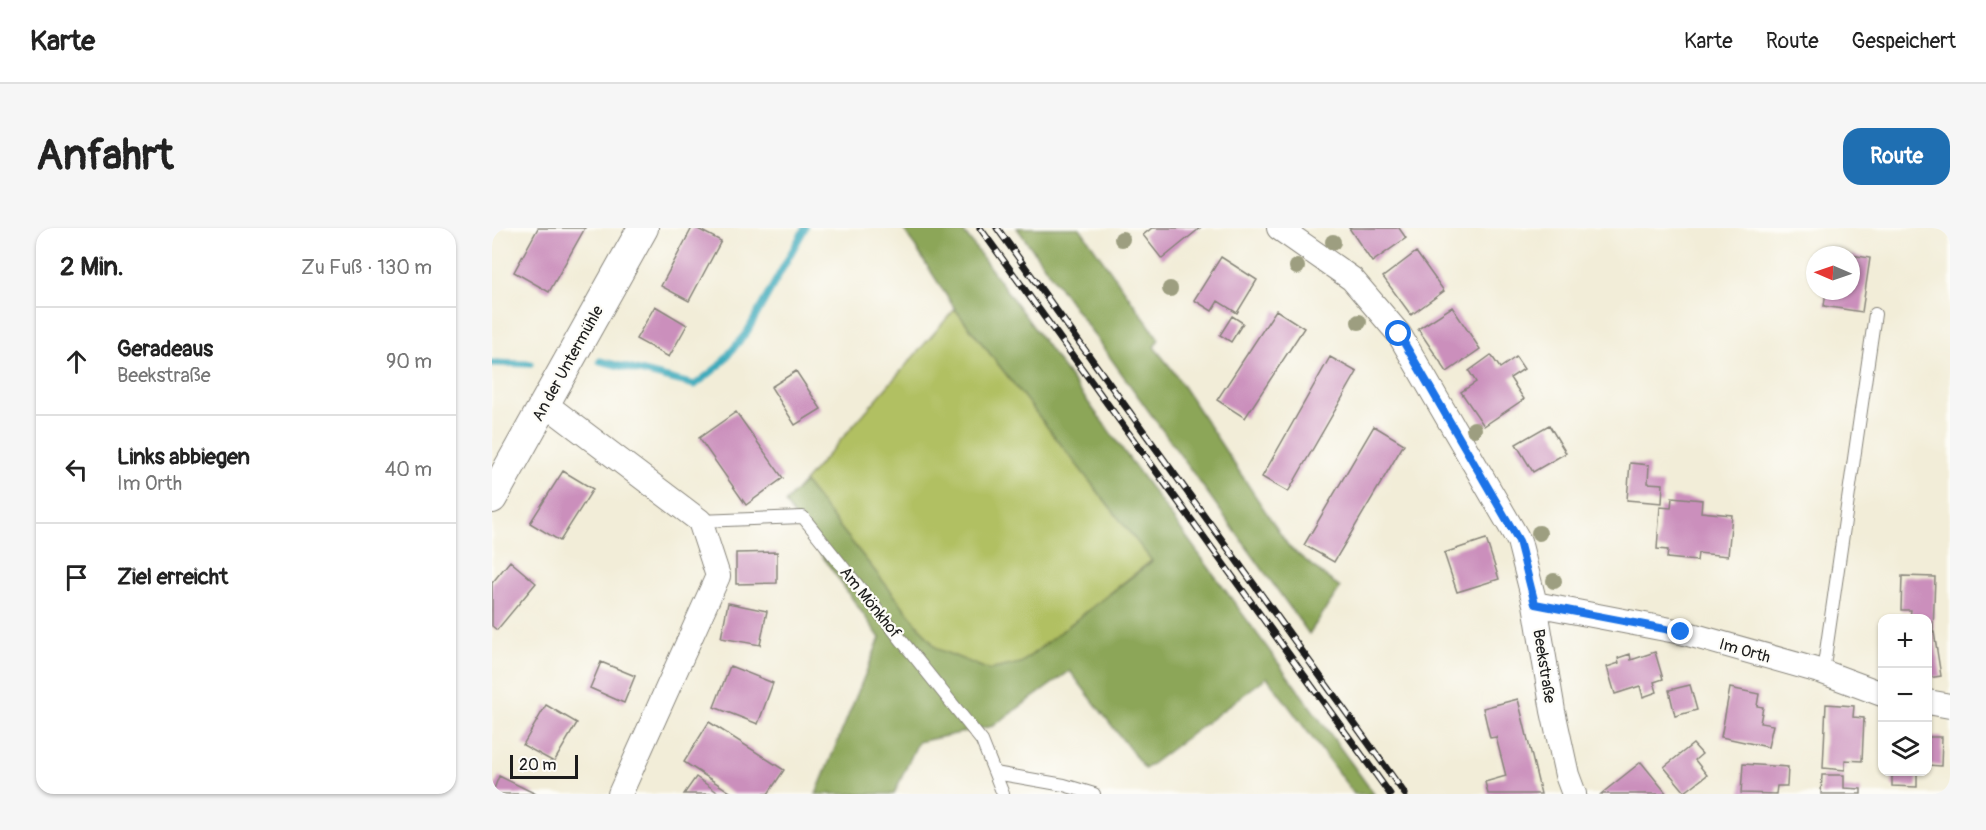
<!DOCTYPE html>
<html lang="de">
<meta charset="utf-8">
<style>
:root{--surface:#fff;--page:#f6f6f6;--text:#222;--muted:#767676;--line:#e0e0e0;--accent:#1f6fb2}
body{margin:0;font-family:Pangolin,sans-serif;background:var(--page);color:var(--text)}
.controls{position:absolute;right:18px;bottom:18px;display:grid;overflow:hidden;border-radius:12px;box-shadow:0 2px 4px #0004}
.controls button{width:54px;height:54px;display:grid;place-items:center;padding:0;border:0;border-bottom:2px solid var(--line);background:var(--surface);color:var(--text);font:30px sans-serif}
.compass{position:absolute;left:1314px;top:18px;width:54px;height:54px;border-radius:50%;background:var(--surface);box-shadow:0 2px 4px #0004;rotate:272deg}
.scale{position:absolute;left:18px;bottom:15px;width:68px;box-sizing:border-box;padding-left:6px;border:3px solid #1c1c1c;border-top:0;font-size:16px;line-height:21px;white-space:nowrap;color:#1c1c1c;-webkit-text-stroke:4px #fdfcf7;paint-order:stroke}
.stop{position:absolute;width:18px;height:18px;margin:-14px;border:4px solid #1a73e8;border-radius:50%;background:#fff}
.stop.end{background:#1a73e8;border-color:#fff;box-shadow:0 2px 6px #0008}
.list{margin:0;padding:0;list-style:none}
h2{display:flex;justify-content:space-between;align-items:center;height:78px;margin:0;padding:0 24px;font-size:26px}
h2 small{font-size:20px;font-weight:400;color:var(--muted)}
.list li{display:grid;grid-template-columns:39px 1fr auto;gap:18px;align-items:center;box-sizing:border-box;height:108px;padding:0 24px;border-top:2px solid var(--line)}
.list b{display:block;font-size:22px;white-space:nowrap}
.list p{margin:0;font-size:20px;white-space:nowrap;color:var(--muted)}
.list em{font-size:20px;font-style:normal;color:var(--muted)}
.icon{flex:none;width:33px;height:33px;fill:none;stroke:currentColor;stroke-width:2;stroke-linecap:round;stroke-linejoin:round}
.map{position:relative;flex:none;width:1458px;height:566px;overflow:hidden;border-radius:18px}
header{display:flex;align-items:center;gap:36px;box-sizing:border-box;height:84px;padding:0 30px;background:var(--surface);border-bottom:2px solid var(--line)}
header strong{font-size:28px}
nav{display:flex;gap:33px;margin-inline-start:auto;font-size:21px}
.intro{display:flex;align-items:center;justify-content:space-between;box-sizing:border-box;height:144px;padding:0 36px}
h1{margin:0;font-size:42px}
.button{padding:15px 27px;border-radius:18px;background:var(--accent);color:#fff;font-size:21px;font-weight:700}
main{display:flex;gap:36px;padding:0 36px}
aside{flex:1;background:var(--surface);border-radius:18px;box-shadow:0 2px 4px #0004}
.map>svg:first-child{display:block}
.green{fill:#b1c062;stroke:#666e3f;stroke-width:1.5}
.forest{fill:#8ca658;stroke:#54613a;stroke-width:1.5}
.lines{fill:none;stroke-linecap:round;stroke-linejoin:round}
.stream{stroke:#3caabb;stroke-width:7}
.building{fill:#cb8fbc}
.service-casing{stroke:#87847a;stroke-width:14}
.minor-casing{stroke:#87847a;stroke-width:26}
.tertiary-casing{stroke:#87847a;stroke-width:32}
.service{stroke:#fff;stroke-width:12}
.minor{stroke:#fff;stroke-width:24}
.tertiary{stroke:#fff;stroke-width:30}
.rail-casing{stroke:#1c1c1c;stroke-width:7}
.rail{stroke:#fdfcf7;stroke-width:4.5;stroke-dasharray:14;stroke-linecap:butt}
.tree{fill:#9d9e80}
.route{stroke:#1a73e8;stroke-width:8}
.labels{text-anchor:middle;stroke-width:4.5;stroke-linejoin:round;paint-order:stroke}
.street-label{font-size:16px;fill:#1c1c1c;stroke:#fdfcf7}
</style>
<header>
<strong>Karte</strong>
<nav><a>Karte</a><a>Route</a><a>Gespeichert</a></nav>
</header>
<div class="intro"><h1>Anfahrt</h1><a class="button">Route</a></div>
<main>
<aside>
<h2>2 Min.<small>Zu Fuß · 130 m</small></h2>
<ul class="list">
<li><svg class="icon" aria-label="ahead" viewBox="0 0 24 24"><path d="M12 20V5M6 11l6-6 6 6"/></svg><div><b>Geradeaus</b><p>Beekstraße</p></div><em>90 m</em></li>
<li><svg class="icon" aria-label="left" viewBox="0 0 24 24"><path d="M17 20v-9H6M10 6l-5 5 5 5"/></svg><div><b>Links abbiegen</b><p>Im Orth</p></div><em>40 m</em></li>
<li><svg class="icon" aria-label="arrive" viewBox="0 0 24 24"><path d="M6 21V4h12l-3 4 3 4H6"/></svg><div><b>Ziel erreicht</b></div></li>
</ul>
</aside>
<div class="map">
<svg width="1458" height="566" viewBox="0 0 1458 566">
<rect width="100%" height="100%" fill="#fdfcf7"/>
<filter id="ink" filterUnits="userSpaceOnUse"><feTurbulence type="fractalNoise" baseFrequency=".0167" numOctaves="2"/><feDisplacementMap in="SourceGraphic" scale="12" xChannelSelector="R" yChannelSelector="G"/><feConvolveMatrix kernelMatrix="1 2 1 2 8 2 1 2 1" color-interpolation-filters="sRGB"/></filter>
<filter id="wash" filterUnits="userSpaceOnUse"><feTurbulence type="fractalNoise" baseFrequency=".008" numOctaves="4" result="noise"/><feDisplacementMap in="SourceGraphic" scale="24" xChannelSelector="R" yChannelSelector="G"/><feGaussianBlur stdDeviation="1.35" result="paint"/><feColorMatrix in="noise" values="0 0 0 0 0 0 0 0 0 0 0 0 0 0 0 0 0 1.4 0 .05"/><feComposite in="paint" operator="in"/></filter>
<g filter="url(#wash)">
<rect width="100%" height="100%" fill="#f2edd8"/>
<path class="green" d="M463 81 660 332 529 435 497 442 445 421 312 254Z"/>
<path class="forest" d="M411 0H469L882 566H862L775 449 653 541 578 443 501 498 426 514 402 566H324L388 410 293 275 312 254 445 421 497 442 529 435 660 333 463 81Z
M525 0H588L667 111 662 119 679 140 797 319 848 360 817 406Z"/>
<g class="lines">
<path class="stream" d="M108 133 203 157 227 138 255 104 313 0
M0 135 38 136"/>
</g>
<g id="blocks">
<path class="building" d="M46 0H93L57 64 22 44Z
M200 0H204L229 13 197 73 169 58Z
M660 0H708L670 31 651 7Z
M857 0H907L914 10 880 34Z
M924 24 952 63 919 87 891 49Z
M1359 27 1378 30 1370 84 1332 78 1334 63H1359Z
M729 29 765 52 745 85 726 73 720 83 702 72Z
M163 78 195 97 177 129 144 111Z
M960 79 988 121 955 144 926 101Z
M784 82 812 100 753 190 725 172Z
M740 88 751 95 739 114 728 107Z
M999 127 1008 140 1024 129 1032 141 1018 150 1032 171 992 198 969 164 984 154 977 143Z
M838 129 865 144 796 264 770 249Z
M304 143 329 181 303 197 279 159Z
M244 184 291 250 254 277 207 210Z
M1057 197 1074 225 1041 244 1024 216Z
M882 198 912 216 842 334 812 317Z
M1138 235 1157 237 1156 255 1171 256 1170 275 1135 272Z
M71 243 101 261 68 313 38 295Z
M1180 269 1210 272 1209 284 1240 287 1236 328 1206 325 1205 333 1175 330 1176 322 1165 321 1168 279 1179 280Z
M994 311 1007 351 965 364 952 325Z
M285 324V355L244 356V325Z
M18 333 44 355 5 402 0 398V355Z
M1410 348 1443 349 1441 403H1436V390H1418L1419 382H1409Z
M236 375 275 383 268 417 229 410Z
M1442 404 1449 448 1436 450V405Z
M1163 424 1171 451 1162 454 1165 464 1151 469 1148 458 1123 466 1115 439 1127 435 1126 430 1138 426 1139 432Z
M109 434 143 448 132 475 98 460Z
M238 438 281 455 266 496 222 479Z
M1198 457 1205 482 1183 488 1177 462Z
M1238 460 1267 466 1265 478 1271 479 1268 495 1281 497 1276 519 1229 509Z
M1026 471 1049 566H996L993 554 1014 548 1004 509 998 510 991 480Z
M1334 476 1362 478 1361 489 1372 490 1370 533 1353 532V542L1331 540Z
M54 477 85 495 62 534 31 517Z
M217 494 292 542 276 566H241L192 534Z
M1436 509H1450L1449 538 1436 537Z
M1201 516 1210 526 1203 532 1215 547 1193 564 1172 539Z
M1149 534 1175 566H1109Z
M1251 536 1296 539 1295 558H1285L1284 566 1249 565Z
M1400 544H1425V559L1400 558Z
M1330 547H1352V560L1369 561V566H1329Z
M7 548 44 566H0Z
M204 549 228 566H192Z"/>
</g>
</g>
<g filter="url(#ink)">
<use href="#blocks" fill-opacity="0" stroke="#87847a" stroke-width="1.5"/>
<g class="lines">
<defs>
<path id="service" d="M208 293 311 289 490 513 511 566
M1331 444 1383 86
M503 545 572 557 602 566"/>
<path id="minor" d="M787 0 860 51 907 106 1027 313 1043 376 1061 483 1075 547 1082 566
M52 175 208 293 226 348 128 566
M1043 376 1189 404 1331 444 1390 466
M1436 474 1458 478"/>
<path id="tertiary" d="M0 270 151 0"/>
</defs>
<use href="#service" class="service-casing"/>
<use href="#minor" class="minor-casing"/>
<use href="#tertiary" class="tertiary-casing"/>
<use href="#service" class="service"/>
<use href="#minor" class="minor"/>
<use href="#tertiary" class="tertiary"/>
<defs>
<path id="rail" d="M488 0 898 566
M505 0 913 566"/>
</defs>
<use href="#rail" class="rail-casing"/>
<use href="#rail" class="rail"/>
</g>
<g class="tree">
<circle cx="630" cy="11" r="8"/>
<circle cx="841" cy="14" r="8"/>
<circle cx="805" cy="39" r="8"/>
<circle cx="678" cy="61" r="8"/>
<circle cx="867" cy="94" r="8"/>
<circle cx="982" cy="201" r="8"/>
<circle cx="1047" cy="305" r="8"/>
<circle cx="1062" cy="353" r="8"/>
</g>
</g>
<g class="lines" filter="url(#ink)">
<path class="route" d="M907 106 1027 313 1043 376 1189 404"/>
</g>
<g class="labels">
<g class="street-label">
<text transform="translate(75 135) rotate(-61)" y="6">An der Untermühle</text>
<text transform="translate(379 374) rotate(51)" y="6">Am Mönkhof</text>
<text transform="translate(1253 422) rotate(16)" y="6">Im Orth</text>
<text transform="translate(1053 438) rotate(81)" y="6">Beekstraße</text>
</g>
</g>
</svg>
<div class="controls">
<button>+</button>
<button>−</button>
<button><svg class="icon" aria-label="layers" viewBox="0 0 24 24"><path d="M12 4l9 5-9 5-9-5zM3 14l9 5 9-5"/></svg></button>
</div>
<svg class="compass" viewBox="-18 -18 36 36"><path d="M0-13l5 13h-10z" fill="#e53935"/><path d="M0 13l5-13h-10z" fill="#767676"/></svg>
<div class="scale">20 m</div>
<div class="stop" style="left:907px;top:106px"></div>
<div class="stop end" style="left:1189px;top:404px"></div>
</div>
</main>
